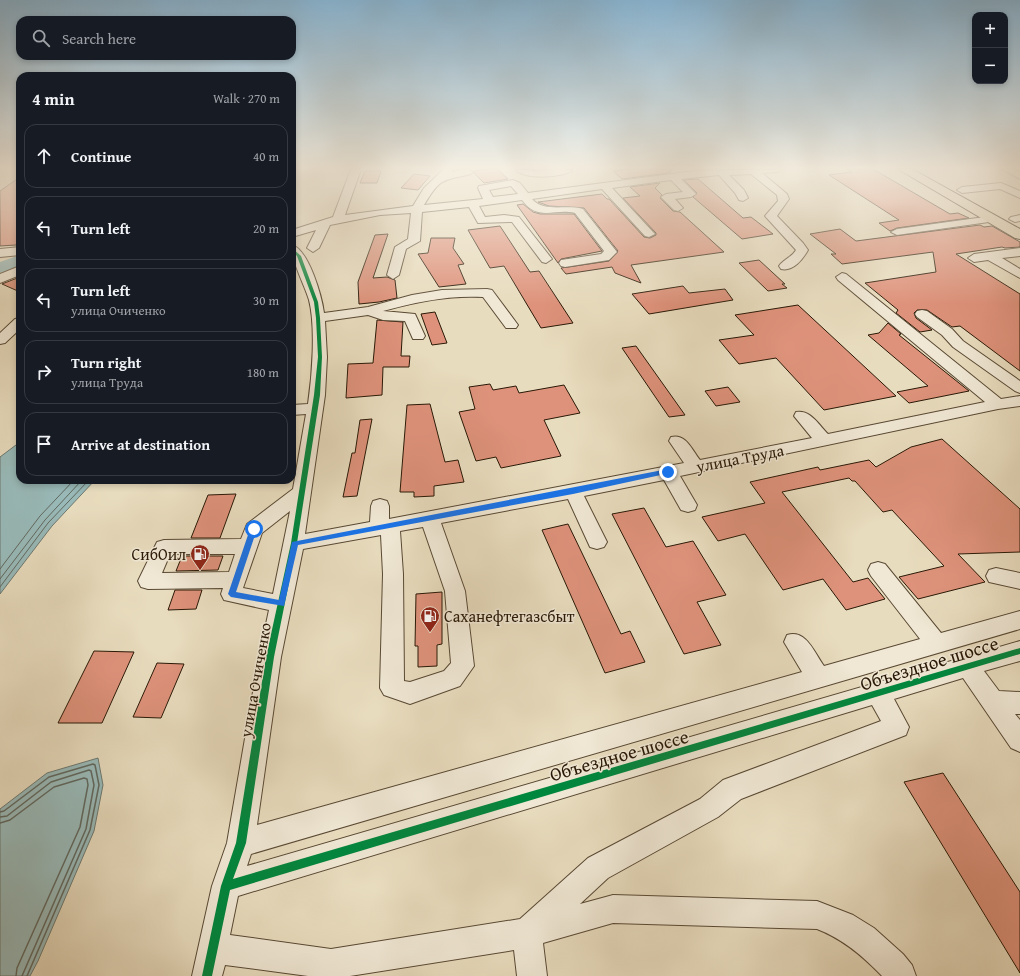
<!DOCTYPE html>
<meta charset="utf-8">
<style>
:root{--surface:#171b24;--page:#20242c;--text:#f1f3f6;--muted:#9ea1a6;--line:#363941}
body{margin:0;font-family:"Gentium Book Plus",serif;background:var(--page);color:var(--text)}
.controls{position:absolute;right:12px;top:12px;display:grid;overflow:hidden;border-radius:8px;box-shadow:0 2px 6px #0003}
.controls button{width:36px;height:36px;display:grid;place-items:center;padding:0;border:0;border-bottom:1px solid var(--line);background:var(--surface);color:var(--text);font:20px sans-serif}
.stop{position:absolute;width:12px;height:12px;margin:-9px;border:3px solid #1a73e8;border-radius:50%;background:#fff}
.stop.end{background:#1a73e8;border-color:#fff;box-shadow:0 1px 4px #0008}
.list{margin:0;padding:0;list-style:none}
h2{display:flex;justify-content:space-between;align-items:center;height:52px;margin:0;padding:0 16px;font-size:17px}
h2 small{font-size:13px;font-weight:400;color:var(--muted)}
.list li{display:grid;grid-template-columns:26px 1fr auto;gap:12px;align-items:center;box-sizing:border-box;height:64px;margin:0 8px 8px;padding:0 8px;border:1px solid var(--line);border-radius:12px}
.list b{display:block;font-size:15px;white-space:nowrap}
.list p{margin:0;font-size:13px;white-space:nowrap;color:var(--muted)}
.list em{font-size:13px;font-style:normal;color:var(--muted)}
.icon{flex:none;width:22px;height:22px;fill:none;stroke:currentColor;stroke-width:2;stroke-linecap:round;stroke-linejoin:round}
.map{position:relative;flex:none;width:1020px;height:976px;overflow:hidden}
.search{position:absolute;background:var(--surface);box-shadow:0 2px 6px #0003;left:16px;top:16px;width:280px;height:44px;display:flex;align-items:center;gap:10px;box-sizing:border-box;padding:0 14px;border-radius:12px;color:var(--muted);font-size:15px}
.panel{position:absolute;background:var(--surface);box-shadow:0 2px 6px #0003;left:16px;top:72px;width:280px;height:412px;border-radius:12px}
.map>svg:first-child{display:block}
.water{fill:#99bab9;stroke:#6c7971}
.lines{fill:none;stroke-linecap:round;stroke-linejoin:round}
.shore-far1{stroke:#616960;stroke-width:1}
.shore{stroke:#616960;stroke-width:1.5}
.river{fill:#99bab9;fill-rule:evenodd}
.building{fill:#de927b;stroke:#291806}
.minor-casing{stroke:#594934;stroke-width:2}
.major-casing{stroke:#291806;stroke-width:2}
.minor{fill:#f0e8d5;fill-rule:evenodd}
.major{fill:#e8dcbe;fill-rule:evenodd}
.cycleway-casing{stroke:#f0e8d5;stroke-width:2}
.cycleway{fill:#00873e;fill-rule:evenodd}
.route{fill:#1a73e8}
.labels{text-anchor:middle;stroke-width:3;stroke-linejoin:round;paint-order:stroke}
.street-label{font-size:16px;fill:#291806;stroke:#f0e8d5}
.poi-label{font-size:16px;fill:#291806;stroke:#f0e8d5;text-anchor:end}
.near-street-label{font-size:19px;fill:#291806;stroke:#f0e8d5}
</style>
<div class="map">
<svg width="1020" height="976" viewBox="0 0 1020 976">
<rect width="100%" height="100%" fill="#e8dcbe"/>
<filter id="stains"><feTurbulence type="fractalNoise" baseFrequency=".005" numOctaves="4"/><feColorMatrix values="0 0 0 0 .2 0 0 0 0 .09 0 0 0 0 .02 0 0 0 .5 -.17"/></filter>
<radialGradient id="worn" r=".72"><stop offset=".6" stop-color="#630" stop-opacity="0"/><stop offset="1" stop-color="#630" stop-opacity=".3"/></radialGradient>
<path class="water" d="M20 442V480H95L52 526 0 594V457Z
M98 758 103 785 94 831 38 961 30 976H0V809L47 773Z"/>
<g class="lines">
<path class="shore-far1" d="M0 569 40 516 74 480
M0 579 45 520 82 480
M0 587 48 523 89 480"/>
<path class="shore" d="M0 812 4 811 49 777 93 764 95 765 99 785 90 830 27 976
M0 817 7 816 51 782 89 770 91 771 94 785 86 829 22 976
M0 823 10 820 54 787 84 778 87 779 88 785 80 827 17 968 16 976"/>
<path class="river" d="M20 255V266L0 273V262Z"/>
</g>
<path class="building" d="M488 169H497L508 179 484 183 474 173V171Z
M630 169H672L669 173 622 179 613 171Z
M846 169H873L950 214 958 213 969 218 897 228 890 231 879 223 899 220 829 175 852 172Z
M365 171H381L377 183H360Z
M414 174 430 176 418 190 401 188Z
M20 177V240L16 245 0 246V191Z
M698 179 743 218 751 217 773 234 742 239 693 197 697 193 684 180Z
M660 183 655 188 662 195 660 198 673 211 680 212 724 252 631 265 641 283 615 273 612 267 566 274 561 268 609 261 618 251 584 208 549 206 538 202 602 194 607 199H609L644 237 650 238 656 235V233L623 198 640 196 630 187Z
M523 204 533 212 540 214H574L602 251 561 259 558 263 517 205Z
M980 225 984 227 992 226 1020 242V247L1005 248 1002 247 956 254 1020 294V371L960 326 952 327 927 310H917L914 313 916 318 932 330 920 332 896 313 898 310 865 283 936 272 933 252 842 264 831 254H836L810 234 840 229 856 241Z
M500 226 530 272 539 271 573 323 541 328 504 266 490 268 468 230Z
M388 234 373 278 387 277 395 280 397 298 379 302 359 304 358 282 375 235Z
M431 238H455L453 248 464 264 458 265 466 284 439 287 418 254 428 253Z
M759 260 785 284H782L787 288 768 291 739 263Z
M20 277V292L2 284Z
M683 286 689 293 725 289 733 300 649 314 632 294Z
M798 305 839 343 896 396 824 410 776 358 739 364 719 340 754 335 735 315Z
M435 312 447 343 432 345 421 314Z
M377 320 403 322 401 356H410L409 367H383L382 395 346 398 348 364 373 363Z
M888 323 901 334 899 335 969 391 909 403 897 392 928 386 868 335 879 333Z
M636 346 685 415 669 417 622 348Z
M490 384 493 390 516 386 519 393 564 385 580 413 544 420 561 456 501 468 496 457 476 461 459 412 475 409 469 387Z
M728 387 740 402 716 406 705 391Z
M430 404 445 462 458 460 464 482 434 486V496L414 497V492H400L407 405Z
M372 419 357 496 343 497 352 453H355L360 420Z
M942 439 1020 509V552L958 554 985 582 918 599 899 577 944 566 892 510 883 512 855 481H852L849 478 782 492 853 582 868 578 885 599 846 610 823 579 783 590 745 534 718 541 702 517 765 503 750 482 818 467 820 470 869 460 876 467 911 447Z
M236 494 220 538H191L208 495Z
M644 508 666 547 693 541 726 595 697 602 721 645 684 654 612 514Z
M568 524 621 634 630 631 645 662 605 673 542 530Z
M182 556H223L218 570 176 571Z
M175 590H202L196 609 168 610Z
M442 592V644L437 645V666L418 667V646H415L416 594Z
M94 651 134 652 102 723H58Z
M157 663 184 664 161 718 133 717Z
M943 773 1020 892V973L904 782Z"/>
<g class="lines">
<defs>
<path id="minor" d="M351 169H361L345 215 413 206 424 188 444 169H454L451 172 468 169 473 172 471 174C442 181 441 177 424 205L483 199 478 188 479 186 513 180 520 183 528 193 694 171 783 169 778 172 762 173 787 194 789 199 777 216 803 243 808 250C803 259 793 272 781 269L779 266C784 259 792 257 796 250L765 216 778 201 777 195 751 174 729 175 744 190 748 198 743 201 739 200 735 193 719 175 681 179 696 194 691 197 675 199 683 208 678 211 674 210 661 197 666 194 683 192 671 180 612 188 653 232 655 234 649 237 645 236 602 189 532 199C544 213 566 204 583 209L617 252 609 260 565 267 561 266 559 263 561 260 601 254 604 251 575 213C554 208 538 222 522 200L479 206 485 217 504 215 519 217 552 259 546 263 542 262 512 222 478 223 469 207 422 212 420 241 406 249 399 275 393 279 387 275 395 247 408 239 411 213 380 215 330 225 319 248 313 252 307 248 316 230 292 237V230L333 217ZM511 186 518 194 493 197 489 190Z
M515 169 535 171 555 169 572 170C564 178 523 180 515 169Z
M1002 169H1014L1020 172V179Z
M1001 183 1020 191V198L1000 189 962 193 957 190 962 187Z
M1020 215V221L1015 222 1009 219 1011 217Z
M992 216 998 219 996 221 897 235 891 232 897 229Z
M292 245C309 250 322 297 324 313L368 307 412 295 442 290 487 289 492 290 518 325 516 328H506L483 297C449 295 416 302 383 311L415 314 425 336 423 339H413L405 321 383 320 368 315 325 321 327 357 325 395 305 534 370 522 371 506 373 501 380 499 387 501 389 506V519L684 463 669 441 671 437C686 433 692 450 700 460L812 438 794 416 796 412C810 409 819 425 828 434L985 402 838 280 836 277 842 273 846 274 1001 399 1020 396V406L998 409 680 476 697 505 695 510 688 512 681 510 664 480 584 496 607 542 604 547 597 549 590 547 568 499 441 523 465 591 474 666 460 686 410 704 384 695 380 688 383 574 381 535 303 549 281 657 257 825 802 672 784 642 787 635C806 629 814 652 824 666L920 639 871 576 868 570 871 564 878 562 885 564 941 633 1020 611V629L251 854 247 866 1020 641V661L984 671 999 691 1020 692V714H1015L1020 720V752L1011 748 963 678 894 699 909 727 906 735 741 799 718 817 608 878 580 904 613 895 817 901 853 915 874 928 903 954 912 965 916 976H882C863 956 843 939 817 929L613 923 543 943 547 976H517L514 950 350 976H308L225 965 222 976H192L212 886 227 843 259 657 269 610 224 600 221 594 223 588 148 589 141 587 138 581 157 542 164 540 241 539 247 524 293 489 306 414 292 415V405L308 404C312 377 316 327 309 300 304 283 292 264 292 245ZM290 511 273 594 243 588 262 533ZM423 527 445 591 451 663 444 671 410 682 404 681 403 574 400 531ZM170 554H235L229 572 162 573ZM872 705 881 721 723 780 700 799 588 858 520 919 331 949 230 935 238 896Z
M20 247V255L0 257V249Z
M1020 248V256L1002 258 1020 269V278L988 260 974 262 968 258 974 254Z
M20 266V275L0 283V274Z
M922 310 927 311 952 329 963 341 1020 381V393L1015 391 953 347 942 335 917 317 915 314 917 311Z
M20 318V329L5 343 0 344V333L15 319Z
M996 568 1020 573V589L989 582 986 576 989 570Z"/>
<path id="major" d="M898 169H912L1020 229V239L1015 238Z"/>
</defs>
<use href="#minor" class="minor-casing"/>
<use href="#major" class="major-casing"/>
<use href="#minor" class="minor"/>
<use href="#major" class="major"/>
<defs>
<path id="cycleway" d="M292 248 301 256 318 302 320 318 322 357 320 395 297 543 274 657 246 843 233 879 1020 648V654L230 890 212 976H202L221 886 236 843 266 657 291 543 314 395 318 357 316 318 314 302 297 256 292 251Z"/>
</defs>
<use href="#cycleway" class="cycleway-casing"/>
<use href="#cycleway" class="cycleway"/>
</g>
<linearGradient id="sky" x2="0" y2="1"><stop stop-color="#88b6d5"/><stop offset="0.55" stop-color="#f5efe2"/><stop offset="1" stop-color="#f5efe2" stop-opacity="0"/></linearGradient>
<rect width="1020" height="305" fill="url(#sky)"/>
<path class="route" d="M668 469 670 470V473L573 494 298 545 284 606 231 597 228 594 250 529 254 527 257 529 236 592 279 600 292 542Z"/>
<defs>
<symbol id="fuel-pin" viewBox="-11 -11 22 30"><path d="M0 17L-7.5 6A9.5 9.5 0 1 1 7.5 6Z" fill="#8f2418" stroke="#f0e8d5"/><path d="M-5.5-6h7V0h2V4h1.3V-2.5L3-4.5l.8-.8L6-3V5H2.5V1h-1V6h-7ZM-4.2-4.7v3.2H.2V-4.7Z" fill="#fff"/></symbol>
</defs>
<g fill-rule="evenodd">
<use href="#fuel-pin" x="189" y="543" width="22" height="30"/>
<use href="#fuel-pin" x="419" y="605" width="22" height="30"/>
</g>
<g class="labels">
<g class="street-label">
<text transform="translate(740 458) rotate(-11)" y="6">улица Труда</text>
<text transform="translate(255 680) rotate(-80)" y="6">улица Очиченко</text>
</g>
<g class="poi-label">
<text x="186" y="560">СибОил</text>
<text x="444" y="622" text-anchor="start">Саханефтегазсбыт</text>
</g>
<g class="near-street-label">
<text transform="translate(929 663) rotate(-17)" y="7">Объездное шоссе</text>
<text transform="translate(619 755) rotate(-16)" y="7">Объездное шоссе</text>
</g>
</g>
<rect width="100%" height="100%" filter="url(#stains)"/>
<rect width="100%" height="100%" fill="url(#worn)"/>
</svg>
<div class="controls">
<button>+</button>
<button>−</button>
</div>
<div class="stop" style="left:254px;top:529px"></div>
<div class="stop end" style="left:668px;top:472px"></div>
<div class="search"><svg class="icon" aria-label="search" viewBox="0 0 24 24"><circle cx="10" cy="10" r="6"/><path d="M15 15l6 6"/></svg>Search here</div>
<section class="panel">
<h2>4 min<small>Walk · 270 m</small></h2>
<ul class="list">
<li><svg class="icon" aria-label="ahead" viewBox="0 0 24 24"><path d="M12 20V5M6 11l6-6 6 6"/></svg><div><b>Continue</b></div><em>40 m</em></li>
<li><svg class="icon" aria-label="left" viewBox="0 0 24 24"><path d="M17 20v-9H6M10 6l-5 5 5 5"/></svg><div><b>Turn left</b></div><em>20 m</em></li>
<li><svg class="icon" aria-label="left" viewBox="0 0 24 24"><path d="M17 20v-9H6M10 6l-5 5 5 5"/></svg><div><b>Turn left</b><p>улица Очиченко</p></div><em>30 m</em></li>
<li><svg class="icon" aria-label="right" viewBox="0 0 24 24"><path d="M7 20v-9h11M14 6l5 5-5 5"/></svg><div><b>Turn right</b><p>улица Труда</p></div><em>180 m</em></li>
<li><svg class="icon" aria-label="arrive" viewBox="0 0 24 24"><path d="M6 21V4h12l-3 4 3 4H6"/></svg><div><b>Arrive at destination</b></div></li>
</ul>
</section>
</div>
